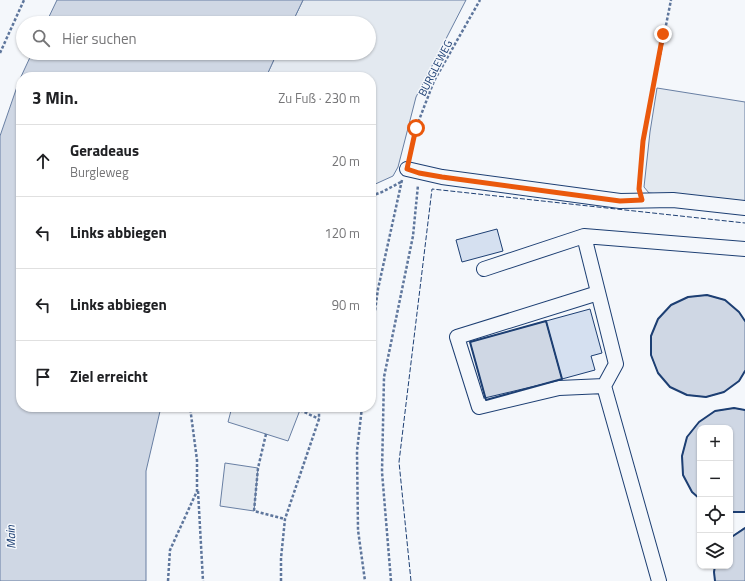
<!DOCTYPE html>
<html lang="de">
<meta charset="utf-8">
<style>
:root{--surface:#fff;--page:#f2f2f2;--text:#202124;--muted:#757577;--line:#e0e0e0}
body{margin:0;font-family:"Titillium Web",sans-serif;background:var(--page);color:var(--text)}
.controls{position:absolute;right:12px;bottom:12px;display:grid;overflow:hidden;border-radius:8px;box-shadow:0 1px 3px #0004}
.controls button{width:36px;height:36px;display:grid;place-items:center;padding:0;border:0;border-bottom:1px solid var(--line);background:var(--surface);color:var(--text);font:20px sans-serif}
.stop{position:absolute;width:12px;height:12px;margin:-9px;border:3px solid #ea580c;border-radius:50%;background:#fff}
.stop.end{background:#ea580c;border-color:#fff;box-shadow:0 1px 4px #0008}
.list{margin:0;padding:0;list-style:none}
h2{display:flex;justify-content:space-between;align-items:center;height:52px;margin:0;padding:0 16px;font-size:17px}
h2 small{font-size:13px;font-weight:400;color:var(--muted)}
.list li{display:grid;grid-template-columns:26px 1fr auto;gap:12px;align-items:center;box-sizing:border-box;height:72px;padding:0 16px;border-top:1px solid var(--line)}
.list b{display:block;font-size:15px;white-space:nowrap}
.list p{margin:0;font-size:13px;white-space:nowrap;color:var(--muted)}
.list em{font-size:13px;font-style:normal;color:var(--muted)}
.icon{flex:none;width:22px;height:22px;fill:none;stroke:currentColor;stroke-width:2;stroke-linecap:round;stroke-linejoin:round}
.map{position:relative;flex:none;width:745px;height:581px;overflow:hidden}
.search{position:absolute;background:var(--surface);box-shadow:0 1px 3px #0004;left:16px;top:16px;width:360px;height:44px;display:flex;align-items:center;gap:10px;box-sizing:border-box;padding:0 14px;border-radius:22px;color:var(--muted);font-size:15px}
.panel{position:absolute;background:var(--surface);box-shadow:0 1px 3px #0004;left:16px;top:72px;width:360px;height:340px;border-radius:16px}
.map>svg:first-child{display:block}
.green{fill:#e3e9f0;stroke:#687fa3}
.water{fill:#cfd7e4;stroke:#687fa3}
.building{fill:#d5e0f0;stroke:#1d3f73}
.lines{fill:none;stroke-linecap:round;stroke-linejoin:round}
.minor-casing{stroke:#1d3f73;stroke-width:16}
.path{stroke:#5e769c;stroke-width:2.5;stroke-dasharray:3 2;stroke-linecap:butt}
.minor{stroke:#f4f7fb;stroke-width:14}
.fence{stroke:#1d3f73;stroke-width:1;stroke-dasharray:5 2;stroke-linecap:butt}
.wall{stroke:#1d3f73;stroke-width:2}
.route{stroke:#ea580c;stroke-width:5}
.labels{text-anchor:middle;stroke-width:3;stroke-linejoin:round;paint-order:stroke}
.street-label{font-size:11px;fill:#1d3f73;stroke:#f4f7fb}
.water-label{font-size:12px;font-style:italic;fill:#1d3f73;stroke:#f4f7fb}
</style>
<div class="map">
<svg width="745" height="581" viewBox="0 0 745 581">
<rect width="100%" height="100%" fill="#f4f7fb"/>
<path class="green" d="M303 0H466L416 97 398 167 393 176 371 186V77H266L277 53H369V23H292Z
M657 88 745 102V203L649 193 644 187 650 132Z
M232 407H292L300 410 288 441 228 422Z
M225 463 258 468 254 511 220 506Z"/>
<path class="water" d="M57 0H303L292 23H46Z
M32 53H277L266 77H21V407H161L146 471V581H0V136L19 81Z
M707 295 725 300 739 312 745 321V371L739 381 724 392 706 397 687 395 670 387 658 373 651 355V336L658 319 671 305 688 297Z
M546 321 562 379 486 400 470 342Z
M734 408 745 410V512H730V428H700V499L692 492 683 475 682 456 687 437 699 422 715 411Z
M744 528H745V581H715L714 572 715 566H730V538Z"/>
<path class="building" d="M497 229 503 251 462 262 456 240Z
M590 309 602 353 591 356 595 370 562 379 546 321Z"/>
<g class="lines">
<defs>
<path id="minor" d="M407 169 442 177 620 201 673 200 745 208
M584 236 616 364 604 386 659 581
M484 269 584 236 745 249
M598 293 457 337 479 407 559 388 604 386"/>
</defs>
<use href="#minor" class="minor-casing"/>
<path class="path" d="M0 53 24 0
M410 156 416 128 434 81 480 0
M639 188 643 141 671 0
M371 196 382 192 401 182
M371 340 378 289 402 180
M362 407 357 451 358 530 365 581
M300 410 319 419
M266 434 258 468 254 511 285 519
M198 491 203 581
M168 581 170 550 197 491V460L190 407
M281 581V558L285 519 319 419V407
M391 581 382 472 384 377 413 236 418 185"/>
<use href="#minor" class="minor"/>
<path class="fence" d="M411 581 399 462 432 189 745 223"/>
<path class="wall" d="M546 321 562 379 486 400 470 342Z
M745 321 739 312 725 300 707 295 688 297 671 305 658 319 651 336V355L658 373 670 387 687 395 706 397 724 392 739 381 745 371
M700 499 692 492 683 475 682 456 687 437 699 422 715 411 734 408 745 410
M730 512H745
M730 538 745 528
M715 581 714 572 715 566"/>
</g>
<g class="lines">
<path class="route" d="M416 128 407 169 419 173 442 177 620 201 642 200 639 189 643 141 663 34"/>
</g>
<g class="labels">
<g class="street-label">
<text transform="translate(435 68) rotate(-63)" y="4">BURGLEWEG</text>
</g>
<g class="water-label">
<text transform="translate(11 537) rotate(-93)" y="4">Main</text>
</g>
</g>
</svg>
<div class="controls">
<button>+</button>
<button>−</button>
<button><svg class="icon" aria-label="locate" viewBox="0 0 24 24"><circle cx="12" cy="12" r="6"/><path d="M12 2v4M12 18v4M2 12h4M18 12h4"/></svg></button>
<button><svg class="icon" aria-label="layers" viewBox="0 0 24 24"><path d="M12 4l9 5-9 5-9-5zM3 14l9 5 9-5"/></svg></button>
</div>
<div class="stop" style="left:416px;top:128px"></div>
<div class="stop end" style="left:663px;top:34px"></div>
<div class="search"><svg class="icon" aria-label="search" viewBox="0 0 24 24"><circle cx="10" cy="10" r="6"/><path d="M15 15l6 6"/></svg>Hier suchen</div>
<section class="panel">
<h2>3 Min.<small>Zu Fuß · 230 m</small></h2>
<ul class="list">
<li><svg class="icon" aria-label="ahead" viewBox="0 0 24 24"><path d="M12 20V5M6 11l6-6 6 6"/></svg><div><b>Geradeaus</b><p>Burgleweg</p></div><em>20 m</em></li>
<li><svg class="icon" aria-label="left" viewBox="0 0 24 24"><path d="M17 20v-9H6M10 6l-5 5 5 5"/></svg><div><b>Links abbiegen</b></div><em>120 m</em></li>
<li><svg class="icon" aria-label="left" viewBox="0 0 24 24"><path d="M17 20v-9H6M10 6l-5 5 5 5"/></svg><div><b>Links abbiegen</b></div><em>90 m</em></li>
<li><svg class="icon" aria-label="arrive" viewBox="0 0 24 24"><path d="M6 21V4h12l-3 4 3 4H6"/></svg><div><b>Ziel erreicht</b></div></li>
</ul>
</section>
</div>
